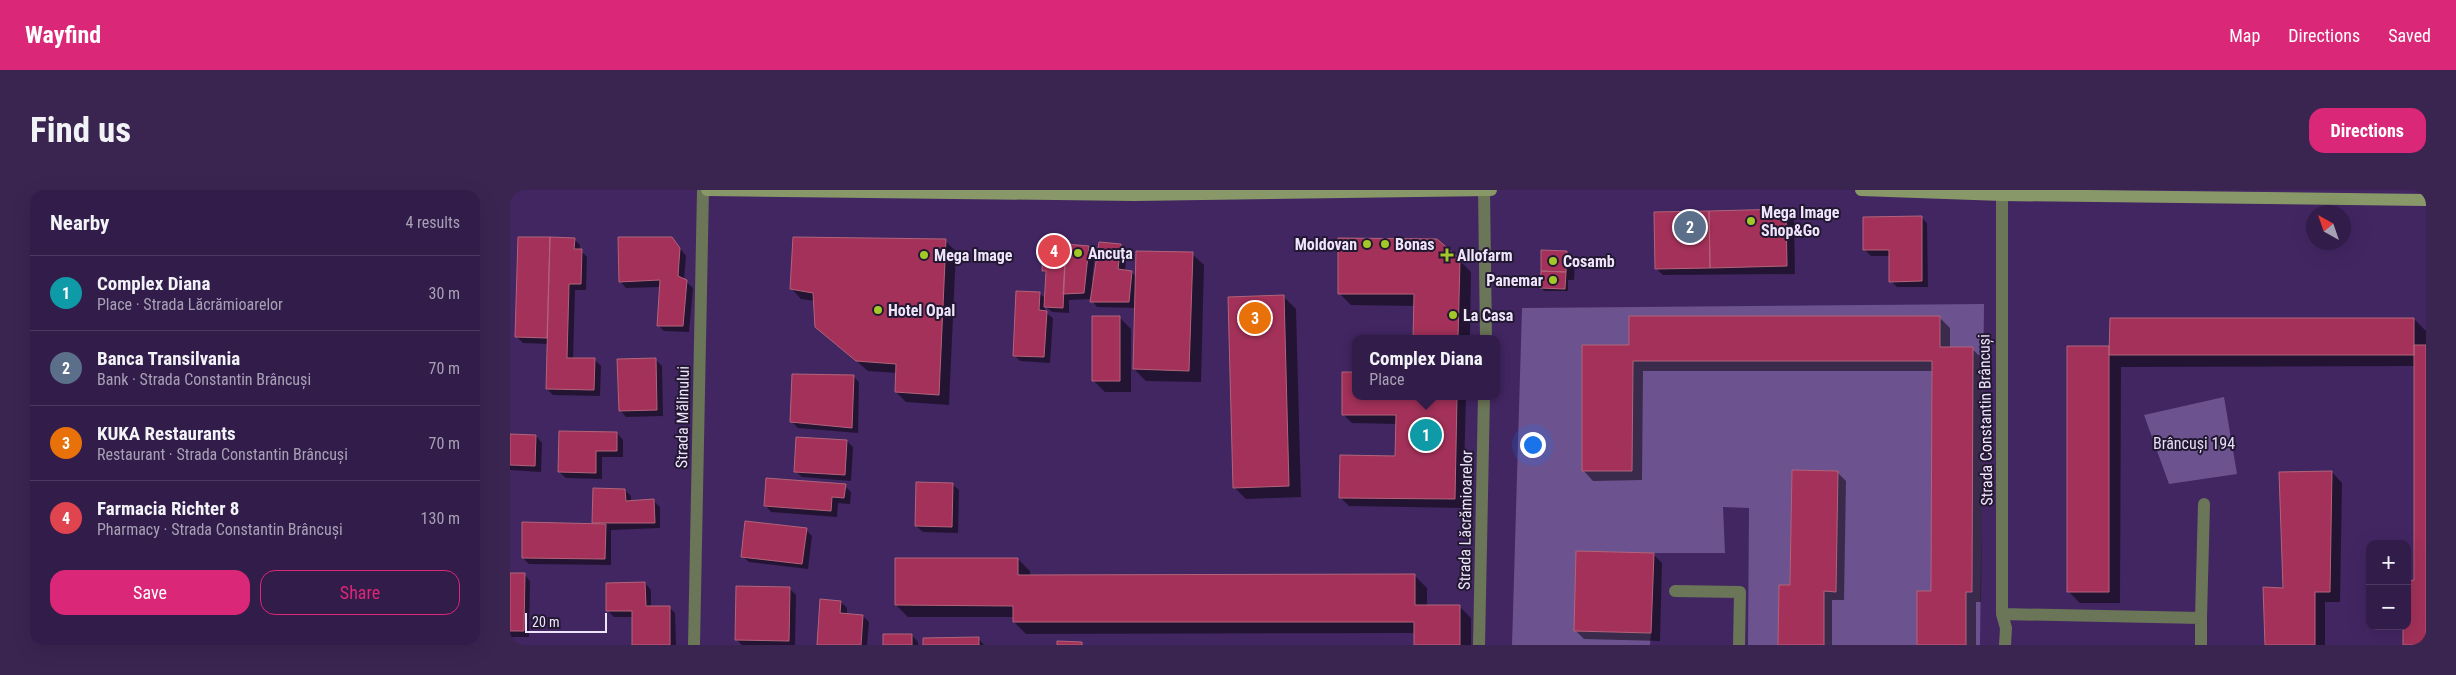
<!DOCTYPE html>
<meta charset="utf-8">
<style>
:root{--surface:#321c4a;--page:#3a2551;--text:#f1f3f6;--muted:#a8a1b5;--line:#4d3a62;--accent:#db2777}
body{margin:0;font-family:"Roboto Condensed",sans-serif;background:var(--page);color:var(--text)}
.controls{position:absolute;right:15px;bottom:15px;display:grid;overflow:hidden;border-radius:10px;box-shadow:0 5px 20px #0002}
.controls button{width:45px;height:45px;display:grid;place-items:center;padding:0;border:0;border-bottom:1px solid var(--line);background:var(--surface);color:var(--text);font:25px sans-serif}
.compass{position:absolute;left:1796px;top:15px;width:45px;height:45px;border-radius:50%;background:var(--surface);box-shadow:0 5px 20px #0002;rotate:320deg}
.scale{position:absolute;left:15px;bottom:12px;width:82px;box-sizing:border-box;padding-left:5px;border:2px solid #eee5fb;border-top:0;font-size:14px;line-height:18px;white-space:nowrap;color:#eee5fb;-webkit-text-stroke:4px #231832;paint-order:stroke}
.you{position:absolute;left:1022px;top:254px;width:18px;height:18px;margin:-12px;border:4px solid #fff;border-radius:50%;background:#1a73e8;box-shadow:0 0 0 8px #1a73e833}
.badge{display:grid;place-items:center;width:32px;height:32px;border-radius:50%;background:var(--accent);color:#fff;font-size:16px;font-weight:700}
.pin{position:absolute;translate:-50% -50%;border:2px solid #fff;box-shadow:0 1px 5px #0006}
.popup{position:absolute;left:842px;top:145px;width:148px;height:65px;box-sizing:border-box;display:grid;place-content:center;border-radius:10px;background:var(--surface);filter:drop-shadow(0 1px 4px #0005);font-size:16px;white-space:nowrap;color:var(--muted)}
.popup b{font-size:19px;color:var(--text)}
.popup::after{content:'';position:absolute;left:50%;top:100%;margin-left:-10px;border:10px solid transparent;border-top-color:var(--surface)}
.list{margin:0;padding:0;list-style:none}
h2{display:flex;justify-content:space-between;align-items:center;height:65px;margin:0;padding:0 20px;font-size:21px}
h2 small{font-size:16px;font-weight:400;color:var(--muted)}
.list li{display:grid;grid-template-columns:32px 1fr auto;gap:15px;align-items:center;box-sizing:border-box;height:75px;padding:0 20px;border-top:1px solid var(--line)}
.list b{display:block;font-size:19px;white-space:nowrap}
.list p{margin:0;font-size:16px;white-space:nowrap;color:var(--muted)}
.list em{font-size:16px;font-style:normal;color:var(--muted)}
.actions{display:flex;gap:10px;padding:15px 20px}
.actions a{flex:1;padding:11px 0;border:1px solid var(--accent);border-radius:15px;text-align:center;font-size:18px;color:var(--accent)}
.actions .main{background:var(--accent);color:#fff}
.map{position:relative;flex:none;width:1916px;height:455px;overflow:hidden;border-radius:15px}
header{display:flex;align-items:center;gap:30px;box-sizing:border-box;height:70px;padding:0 25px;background:var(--accent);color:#fff}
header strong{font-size:24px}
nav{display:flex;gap:28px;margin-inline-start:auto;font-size:18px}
.intro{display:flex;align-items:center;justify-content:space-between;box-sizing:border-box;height:120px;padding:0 30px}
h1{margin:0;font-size:35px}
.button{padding:12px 22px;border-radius:15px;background:var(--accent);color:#fff;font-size:18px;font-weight:700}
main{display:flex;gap:30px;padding:0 30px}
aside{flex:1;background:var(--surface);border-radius:15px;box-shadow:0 5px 20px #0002}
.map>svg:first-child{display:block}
.green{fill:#6d5290}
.shadow{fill:#0007}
.building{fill:#a33159;stroke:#b2647a}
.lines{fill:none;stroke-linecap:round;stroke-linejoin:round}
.lane{stroke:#6b7557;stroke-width:12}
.street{stroke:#6b7557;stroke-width:12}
.secondary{stroke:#889868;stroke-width:12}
.poi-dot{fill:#a2c928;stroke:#231832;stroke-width:2}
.labels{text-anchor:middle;stroke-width:4;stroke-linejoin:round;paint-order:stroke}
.poi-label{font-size:16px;font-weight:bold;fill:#eee5fb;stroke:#231832;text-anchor:start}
.street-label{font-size:16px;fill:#eee5fb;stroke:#231832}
.park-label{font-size:16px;fill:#e6dcf6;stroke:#231832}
</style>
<header>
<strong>Wayfind</strong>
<nav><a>Map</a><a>Directions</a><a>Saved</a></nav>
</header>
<div class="intro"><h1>Find us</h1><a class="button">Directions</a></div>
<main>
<aside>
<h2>Nearby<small>4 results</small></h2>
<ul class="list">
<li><span class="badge" style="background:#0f9aa8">1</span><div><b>Complex Diana</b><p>Place · Strada Lăcrămioarelor</p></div><em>30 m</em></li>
<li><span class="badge" style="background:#5c6f8a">2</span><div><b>Banca Transilvania</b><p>Bank · Strada Constantin Brâncuși</p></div><em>70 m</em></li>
<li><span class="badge" style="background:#e8710a">3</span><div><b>KUKA Restaurants</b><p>Restaurant · Strada Constantin Brâncuși</p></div><em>70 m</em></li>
<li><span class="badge" style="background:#e0444e">4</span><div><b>Farmacia Richter 8</b><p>Pharmacy · Strada Constantin Brâncuși</p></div><em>130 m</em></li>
</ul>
<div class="actions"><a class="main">Save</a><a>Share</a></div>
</aside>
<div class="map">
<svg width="1916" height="455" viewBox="0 0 1916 455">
<rect width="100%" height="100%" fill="#422662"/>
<path class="green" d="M1474 114 1470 455H1456V402H1462L1430 157 1119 126V155H1072V281L1122 280 1123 171H1422L1421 401 1407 455H1314V401H1326L1328 281 1282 280 1280 395 1269 396 1268 455H1238L1239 318 1213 317 1215 363H1144L1064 441 1141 443 1140 455H1002L1012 118Z
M1714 207 1727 284 1659 294 1634 225Z"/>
<path class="shadow" d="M1275 20 1284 29 1285 84 1153 85 1146 78Z
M1411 27 1417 33 1418 97H1387L1381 91 1380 66H1361L1355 60Z
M9 48 64 49 70 55V60L77 67 76 100H65L63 169 85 170 91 176 90 206 43 205 37 199 38 154 13 153 7 147Z
M162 48 176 66 174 90 183 98 179 142 154 141 148 135 150 97 116 98 110 91Z
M435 51 446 61 439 215 396 212 386 202 387 183 358 181 306 137 305 111 291 109 281 98Z
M611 55 617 61 615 81 621 82 627 87 682 64 694 75 691 192 636 191 624 179 626 118 587 117 581 109 559 110V123L542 122 535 116V122L543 128 540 173 510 171 504 165 529 103 536 109 537 84 533 81 579 57 585 63 582 91H584Z
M1056 62 1065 71 1064 90H1058V101H1034L1031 97Z
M949 70 961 82 960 149H904L905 116 841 115 829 103Z
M774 107 786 119 791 307 736 309 724 297Z
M609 127 621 139V202H595L583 190Z
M1429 127 1440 138V159H1462L1473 169 1471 412H1466V455H1408L1422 403 1423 181H1133L1132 290 1083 291 1073 280 1120 156Z
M1904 129 1916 141V455H1895L1905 392V176L1611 177 1610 413H1570L1558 401 1559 157H1601Z
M145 169 152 176 153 226 116 227 110 220Z
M846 184V206H956L953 318 839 316 830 307 886 267 887 234 842 233 833 224Z
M343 186 349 192 348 243 288 238 281 231Z
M107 243 113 250V267H92V289L56 288 49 282Z
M0 245 26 246 32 253 31 282 0 280Z
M337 251 343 257 341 291 292 287 285 281Z
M1327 282 1336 291 1334 410H1322V455H1269L1282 397Z
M1822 282 1832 293 1830 412H1815V455H1756L1774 400Z
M442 294 449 300 448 343 413 342 406 336Z
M335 296 341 302 340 314 328 313 327 327 261 322 255 315Z
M85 299 115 300 121 306V312L144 311 150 317V338L101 340V375L19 374 13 368 84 335Z
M296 340 302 346 298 379 239 372 232 366Z
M1143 364 1152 373 1150 451 1074 449 1065 440Z
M508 369 520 381V386H905L917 398V416H949L961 428V455H905V443L516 444 504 432V427H398L386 415Z
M0 384H14L20 391 19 447H0Z
M135 393 141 400V417H159L165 423 166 455H123V427H104L98 421Z
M280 399 286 405 285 455H232L227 450Z
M331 412 337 418V424L353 426 359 432 357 455H308Z
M402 445 408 452V455H375Z
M468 448 474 455H414Z"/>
<path class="building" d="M1276 19 1277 76 1200 78 1199 21Z
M1199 21 1200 78 1145 79 1144 22Z
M1412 26V91L1379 92V60H1353V27Z
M8 47H40L37 148 5 147Z
M40 47 65 48 64 59H72L71 94H59L57 168H85L84 200 36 199Z
M108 47H162L170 58 168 86 177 90 173 136H147L150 90 109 92Z
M283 47 436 49 429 205 385 202 386 174 346 171 305 137 303 103 280 99Z
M828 48 927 49 950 69 948 149H903L904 104H828Z
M589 52 611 54 608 79 622 81 619 112H580Z
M533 53 556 54 553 118 534 117 536 81H532Z
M556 54 579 56 574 103 553 104Z
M1031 60 1057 61 1056 82 1031 81Z
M626 61 683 62 679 181 623 179Z
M1031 81 1056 82 1055 99 1030 98Z
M506 101 530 102 529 120 537 121 534 167 503 166Z
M774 105 779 296 723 298 718 107Z
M582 126H610V191H582Z
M1119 126H1430V157H1463L1462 402H1456V455H1407V401H1421L1422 171H1123L1122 281H1072V155H1119Z
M1600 128H1904V165H1599Z
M1904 155H1916V455H1893V436H1897V391L1904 390Z
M1557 156H1599V402H1557Z
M146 168 147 220 109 221 107 169Z
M832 182H846V206H947L945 309 829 308 830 265 885 266 886 225H832Z
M282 184 344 185 342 238 280 232Z
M49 241 107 242V261H86V283L48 282Z
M0 244 26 245 25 276 0 275Z
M286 247 337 250 335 285 284 282Z
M1282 280 1328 281 1326 402 1314 401V455H1268L1269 395H1280Z
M1822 281 1820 402H1805V455H1755L1753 397 1773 398 1769 282Z
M256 288 336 294 334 308 322 307 321 321 254 316Z
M406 292 443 293 442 337 405 336Z
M83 298 115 299 116 311 144 309 145 333H82Z
M235 331 297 338 292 374 231 367Z
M12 332 96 334 95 369 12 368Z
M1066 361 1144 363 1141 443 1064 441Z
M385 368H508V385L905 384V415H950V455H904V432H503V416L385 415Z
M0 383H15L14 441H0Z
M135 392 136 416H160V455H122V421H96V393Z
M226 396 280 397 279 451 225 450Z
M310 409 331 411 330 423 353 425 351 455H307Z
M373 444H402V455H373Z
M469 447V455H413V448Z
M547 451 572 452V455H547Z"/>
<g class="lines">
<path class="lane" d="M1492 5V424L1496 438 1495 455
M1165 401 1230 402 1229 455
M1492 424 1691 428 1694 314
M1691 455V428"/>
<path class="street" d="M974 0 976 149
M184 455 193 0
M969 455 974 206"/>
<path class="secondary" d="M197 0 624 5 981 0
M1351 0 1492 5 1916 10"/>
</g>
<g class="poi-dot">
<circle cx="1241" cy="31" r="5"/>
<circle cx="857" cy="54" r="5"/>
<circle cx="875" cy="54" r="5"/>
<circle cx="568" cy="63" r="5"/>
<circle cx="414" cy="65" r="5"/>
<path d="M934.5 57.5h5v5h5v5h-5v5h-5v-5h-5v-5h5z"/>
<circle cx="1043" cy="71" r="5"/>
<circle cx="1043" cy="90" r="5"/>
<circle cx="368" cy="120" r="5"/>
<circle cx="943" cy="125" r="5"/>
</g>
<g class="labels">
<g class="poi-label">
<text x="1251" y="28">Mega Image<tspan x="1251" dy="18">Shop&amp;Go</tspan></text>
<text x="847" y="60" text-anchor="end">Moldovan</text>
<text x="885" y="60">Bonas</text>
<text x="578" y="69">Ancuța</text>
<text x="424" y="71">Mega Image</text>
<text x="947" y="71">Allofarm</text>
<text x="1053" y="77">Cosamb</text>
<text x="1033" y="96" text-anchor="end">Panemar</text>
<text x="378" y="126">Hotel Opal</text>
<text x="953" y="131">La Casa</text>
</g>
<g class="street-label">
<text transform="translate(172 227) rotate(-89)" y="6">Strada Mălinului</text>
<text transform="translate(1475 230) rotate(-91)" y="6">Strada Constantin Brâncuși</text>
<text transform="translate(955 330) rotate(-89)" y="6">Strada Lăcrămioarelor</text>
</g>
<g class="park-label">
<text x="1684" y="259">Brâncuși 194</text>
</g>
</g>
</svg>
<div class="controls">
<button>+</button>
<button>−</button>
</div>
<svg class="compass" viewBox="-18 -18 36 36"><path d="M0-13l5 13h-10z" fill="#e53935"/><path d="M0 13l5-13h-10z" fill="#a8a1b5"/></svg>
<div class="scale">20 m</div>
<div class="you"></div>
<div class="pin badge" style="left:916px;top:245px;background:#0f9aa8">1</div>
<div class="popup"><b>Complex Diana</b>Place</div>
<div class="pin badge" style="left:1180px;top:37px;background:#5c6f8a">2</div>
<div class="pin badge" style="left:745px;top:128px;background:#e8710a">3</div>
<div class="pin badge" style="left:544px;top:61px;background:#e0444e">4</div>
</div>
</main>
